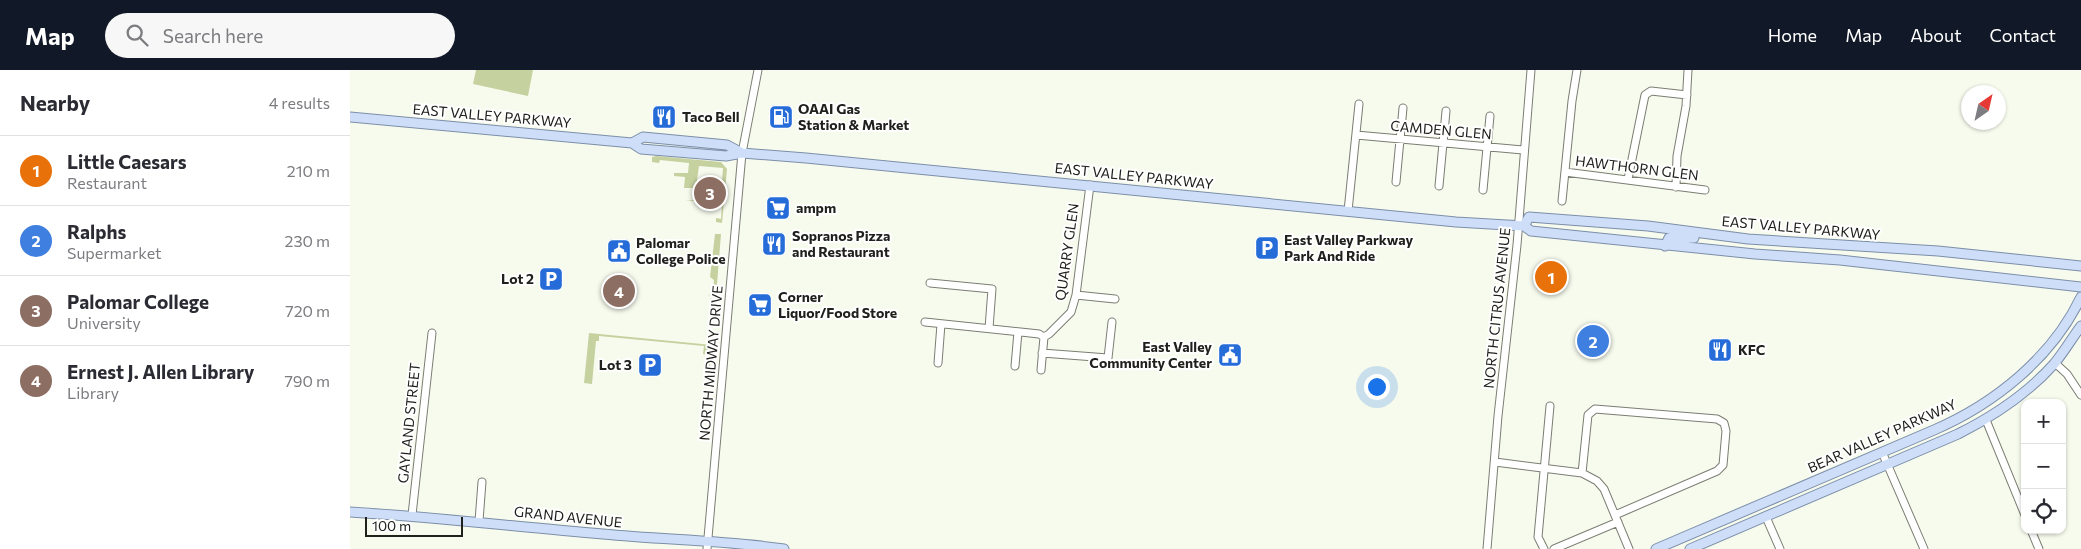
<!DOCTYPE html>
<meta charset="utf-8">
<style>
:root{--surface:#fff;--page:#f7f7f7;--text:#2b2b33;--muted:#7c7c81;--line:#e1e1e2;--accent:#111827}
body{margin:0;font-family:Commissioner,sans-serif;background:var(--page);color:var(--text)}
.controls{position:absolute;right:15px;bottom:15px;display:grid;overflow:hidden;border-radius:10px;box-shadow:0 1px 4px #0004}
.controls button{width:45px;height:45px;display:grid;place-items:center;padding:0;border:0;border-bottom:1px solid var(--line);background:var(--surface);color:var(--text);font:25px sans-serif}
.compass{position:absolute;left:1611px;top:15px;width:45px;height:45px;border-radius:50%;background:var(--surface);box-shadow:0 1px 4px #0004;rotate:34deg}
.scale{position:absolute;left:15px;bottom:12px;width:98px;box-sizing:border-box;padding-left:5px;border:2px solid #20211c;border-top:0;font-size:14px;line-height:18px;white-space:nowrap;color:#20211c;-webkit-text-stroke:4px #fff;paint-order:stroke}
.you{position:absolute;left:1026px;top:316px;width:18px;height:18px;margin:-12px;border:4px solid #fff;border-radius:50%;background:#1a73e8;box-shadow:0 0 0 8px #1a73e833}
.badge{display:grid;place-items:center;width:32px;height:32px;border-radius:50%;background:var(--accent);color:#fff;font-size:16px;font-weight:700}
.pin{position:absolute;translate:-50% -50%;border:2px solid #fff;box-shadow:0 1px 5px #0006}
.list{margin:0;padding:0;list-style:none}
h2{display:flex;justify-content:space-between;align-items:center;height:65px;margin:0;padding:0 20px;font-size:21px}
h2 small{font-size:16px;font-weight:400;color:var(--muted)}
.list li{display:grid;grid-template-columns:32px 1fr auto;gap:15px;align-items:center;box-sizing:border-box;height:70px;padding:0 20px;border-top:1px solid var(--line)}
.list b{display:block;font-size:19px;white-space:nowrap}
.list p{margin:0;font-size:16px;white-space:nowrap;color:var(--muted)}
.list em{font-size:16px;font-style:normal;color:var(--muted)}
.icon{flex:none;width:28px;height:28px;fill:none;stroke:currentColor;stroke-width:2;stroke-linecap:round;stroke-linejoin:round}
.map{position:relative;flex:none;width:1731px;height:479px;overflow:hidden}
header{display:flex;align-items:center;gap:30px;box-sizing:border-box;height:70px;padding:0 25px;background:var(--accent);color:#fff}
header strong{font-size:24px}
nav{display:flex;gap:28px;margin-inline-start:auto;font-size:18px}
.search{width:350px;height:45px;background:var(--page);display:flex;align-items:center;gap:12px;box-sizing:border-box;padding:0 18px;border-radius:28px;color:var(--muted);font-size:19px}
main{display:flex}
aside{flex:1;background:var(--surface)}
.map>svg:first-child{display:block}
.green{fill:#c5d19f;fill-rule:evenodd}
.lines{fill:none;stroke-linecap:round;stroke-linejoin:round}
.minor-casing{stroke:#7b7d73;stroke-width:9}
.major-casing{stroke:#7c8ea8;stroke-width:11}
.minor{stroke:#fff;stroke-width:7}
.major{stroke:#cedef8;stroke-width:9}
.labels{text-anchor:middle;stroke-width:4;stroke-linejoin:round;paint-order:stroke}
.poi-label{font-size:14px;font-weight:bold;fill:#20211c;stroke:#fff;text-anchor:start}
.street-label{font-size:14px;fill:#20211c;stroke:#fff}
</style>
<header>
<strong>Map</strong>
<div class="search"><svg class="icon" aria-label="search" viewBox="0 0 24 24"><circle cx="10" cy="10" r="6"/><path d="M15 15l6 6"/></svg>Search here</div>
<nav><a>Home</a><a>Map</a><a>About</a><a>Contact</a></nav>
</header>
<main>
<aside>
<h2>Nearby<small>4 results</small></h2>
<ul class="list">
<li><span class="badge" style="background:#e8710a">1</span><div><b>Little Caesars</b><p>Restaurant</p></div><em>210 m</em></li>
<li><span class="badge" style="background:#3f7fe0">2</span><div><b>Ralphs</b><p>Supermarket</p></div><em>230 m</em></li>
<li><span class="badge" style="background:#8d6e63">3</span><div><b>Palomar College</b><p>University</p></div><em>720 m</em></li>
<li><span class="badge" style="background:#8d6e63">4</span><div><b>Ernest J. Allen Library</b><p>Library</p></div><em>790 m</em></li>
</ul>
</aside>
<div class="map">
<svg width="1731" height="479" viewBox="0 0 1731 479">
<rect width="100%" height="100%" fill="#f7fbee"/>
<path class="green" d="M126 0H183L178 26 123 14Z
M306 86 371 92 377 99 372 153 366 152V148L371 149 372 134 335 130H344L345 118H334L335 107 324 106V103H338L339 93 310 90 309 93 302 92V87ZM349 96 373 98 372 112 357 113V111L347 110Z
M365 164H371L366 227 358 225 363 224 364 210 360 207Z
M239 263 362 275 359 307H352L356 305 358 285 353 284 354 276 249 266V271H246L242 314 234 313Z"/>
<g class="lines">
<defs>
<path id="minor" d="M1006 65 1173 80
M1215 102 1355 120
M1278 109 1295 25 1301 21 1337 25
M1046 112 1053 38
M1089 116 1096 41
M1326 117 1327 86 1336 36 1338 0
M1133 120 1140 46
M1212 131 1222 31 1227 0
M998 141 1009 34
M580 213 642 219 639 258
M726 225 765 229
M575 252 680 263 689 264 694 267
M694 267 699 264 721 242 726 225 740 115
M692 283 758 288 762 252
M588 293 591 254
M1705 293 1717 304 1731 325
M665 296 668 262
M691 300 694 267
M1636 350 1675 445
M1532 382 1574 479
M1145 392 1232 403 1247 411 1254 419 1279 479
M1232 403 1238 345 1245 339 1367 349 1374 353 1376 361 1373 395 1367 401 1265 445
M62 445 82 263
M1416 447 1430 479
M129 451 132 412
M1681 460 1689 479
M357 479 392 83 408 0
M1137 479 1148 346 1167 175 1181 0
M1194 479 1188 467 1200 336
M1204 479 1268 452"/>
<path id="major" d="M0 47 282 73 291 79 376 86 392 83 456 88 1106 152 1174 156 1181 161 1405 184 1490 190 1731 217
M282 73 293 67 377 75 392 83
M1174 156 1179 147 1298 156 1398 169 1588 181 1731 196
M1315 176 1319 168H1344
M0 442C85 447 168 457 253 464 313 470 374 470 434 479
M1306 479 1584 360C1644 334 1702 288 1731 227
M1340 479 1608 364C1644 346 1677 324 1704 294 1714 282 1722 268 1731 256"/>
</defs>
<use href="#minor" class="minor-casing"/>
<use href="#major" class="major-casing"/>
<use href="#minor" class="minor"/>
<use href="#major" class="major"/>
</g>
<defs>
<symbol id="restaurant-square" viewBox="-11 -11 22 22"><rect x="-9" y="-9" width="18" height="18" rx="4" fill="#256cd8" stroke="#fff"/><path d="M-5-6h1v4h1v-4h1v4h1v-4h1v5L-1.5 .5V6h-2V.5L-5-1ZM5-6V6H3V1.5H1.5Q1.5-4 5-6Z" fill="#fff"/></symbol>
<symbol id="fuel-square" viewBox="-11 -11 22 22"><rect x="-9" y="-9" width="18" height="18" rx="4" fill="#256cd8" stroke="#fff"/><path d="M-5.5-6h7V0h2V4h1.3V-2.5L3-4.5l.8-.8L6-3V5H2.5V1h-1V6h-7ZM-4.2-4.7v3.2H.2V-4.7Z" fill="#fff"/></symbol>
<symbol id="supermarket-square" viewBox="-11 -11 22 22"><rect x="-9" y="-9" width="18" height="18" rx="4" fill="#256cd8" stroke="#fff"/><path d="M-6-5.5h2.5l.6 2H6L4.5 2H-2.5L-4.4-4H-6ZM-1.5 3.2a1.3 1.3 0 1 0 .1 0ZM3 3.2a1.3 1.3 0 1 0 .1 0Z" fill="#fff"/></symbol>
<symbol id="parking-square" viewBox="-11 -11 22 22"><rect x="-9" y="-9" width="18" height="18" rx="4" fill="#256cd8" stroke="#fff"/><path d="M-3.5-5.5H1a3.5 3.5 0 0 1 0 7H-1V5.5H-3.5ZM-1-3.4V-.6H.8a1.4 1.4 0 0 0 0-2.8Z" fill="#fff"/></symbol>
<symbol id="civic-square" viewBox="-11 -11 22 22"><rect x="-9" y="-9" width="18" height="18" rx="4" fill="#256cd8" stroke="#fff"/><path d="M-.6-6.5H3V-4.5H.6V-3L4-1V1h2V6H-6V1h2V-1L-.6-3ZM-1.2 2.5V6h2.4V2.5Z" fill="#fff"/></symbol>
</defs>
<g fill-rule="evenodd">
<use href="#restaurant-square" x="300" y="33" width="28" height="28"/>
<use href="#fuel-square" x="417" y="33" width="28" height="28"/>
<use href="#supermarket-square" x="414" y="124" width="28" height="28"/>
<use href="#restaurant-square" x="410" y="160" width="28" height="28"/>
<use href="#parking-square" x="903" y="164" width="28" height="28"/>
<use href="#civic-square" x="255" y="167" width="28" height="28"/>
<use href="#parking-square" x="187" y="195" width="28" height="28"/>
<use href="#supermarket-square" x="396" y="221" width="28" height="28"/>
<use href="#restaurant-square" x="1356" y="266" width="28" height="28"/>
<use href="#civic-square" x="866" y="271" width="28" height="28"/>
<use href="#parking-square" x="286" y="281" width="28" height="28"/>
</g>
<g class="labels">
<g class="poi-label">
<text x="448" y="44">OAAI Gas<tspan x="448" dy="16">Station &amp; Market</tspan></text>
<text x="332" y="52">Taco Bell</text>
<text x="446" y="143">ampm</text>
<text x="442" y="171">Sopranos Pizza<tspan x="442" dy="16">and Restaurant</tspan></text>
<text x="934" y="175">East Valley Parkway<tspan x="934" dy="16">Park And Ride</tspan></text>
<text x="286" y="178">Palomar<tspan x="286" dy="16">College Police</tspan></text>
<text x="184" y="214" text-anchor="end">Lot 2</text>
<text x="428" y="232">Corner<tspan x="428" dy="16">Liquor/Food Store</tspan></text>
<text x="862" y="282" text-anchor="end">East Valley<tspan x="862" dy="16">Community Center</tspan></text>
<text x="1388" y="285">KFC</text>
<text x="282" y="300" text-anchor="end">Lot 3</text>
</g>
<g class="street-label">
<text transform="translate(142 46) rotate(5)" y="5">EAST VALLEY PARKWAY</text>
<text transform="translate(1091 60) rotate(5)" y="5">CAMDEN GLEN</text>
<text transform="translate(1287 98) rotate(7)" y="5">HAWTHORN GLEN</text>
<text transform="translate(784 106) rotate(6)" y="5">EAST VALLEY PARKWAY</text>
<text transform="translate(1451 158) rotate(5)" y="5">EAST VALLEY PARKWAY</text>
<text transform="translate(717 182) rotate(-82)" y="5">QUARRY GLEN</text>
<text transform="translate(1147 238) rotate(-84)" y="5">NORTH CITRUS AVENUE</text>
<text transform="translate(361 293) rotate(-85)" y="5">NORTH MIDWAY DRIVE</text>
<text transform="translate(59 353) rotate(-84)" y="5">GAYLAND STREET</text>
<text transform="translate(1532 366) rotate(-24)" y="5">BEAR VALLEY PARKWAY</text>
<text transform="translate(218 447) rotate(6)" y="5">GRAND AVENUE</text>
</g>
</g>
</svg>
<div class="controls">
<button>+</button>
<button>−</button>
<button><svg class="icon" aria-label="locate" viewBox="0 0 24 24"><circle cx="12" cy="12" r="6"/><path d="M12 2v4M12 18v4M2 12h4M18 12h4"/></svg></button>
</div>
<svg class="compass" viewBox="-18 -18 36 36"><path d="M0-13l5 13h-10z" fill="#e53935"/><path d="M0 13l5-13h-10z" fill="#7c7c81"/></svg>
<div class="scale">100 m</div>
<div class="you"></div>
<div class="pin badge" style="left:1201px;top:207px;background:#e8710a">1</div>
<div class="pin badge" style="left:1243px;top:271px;background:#3f7fe0">2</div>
<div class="pin badge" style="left:360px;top:123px;background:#8d6e63">3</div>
<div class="pin badge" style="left:269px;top:221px;background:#8d6e63">4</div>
</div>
</main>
